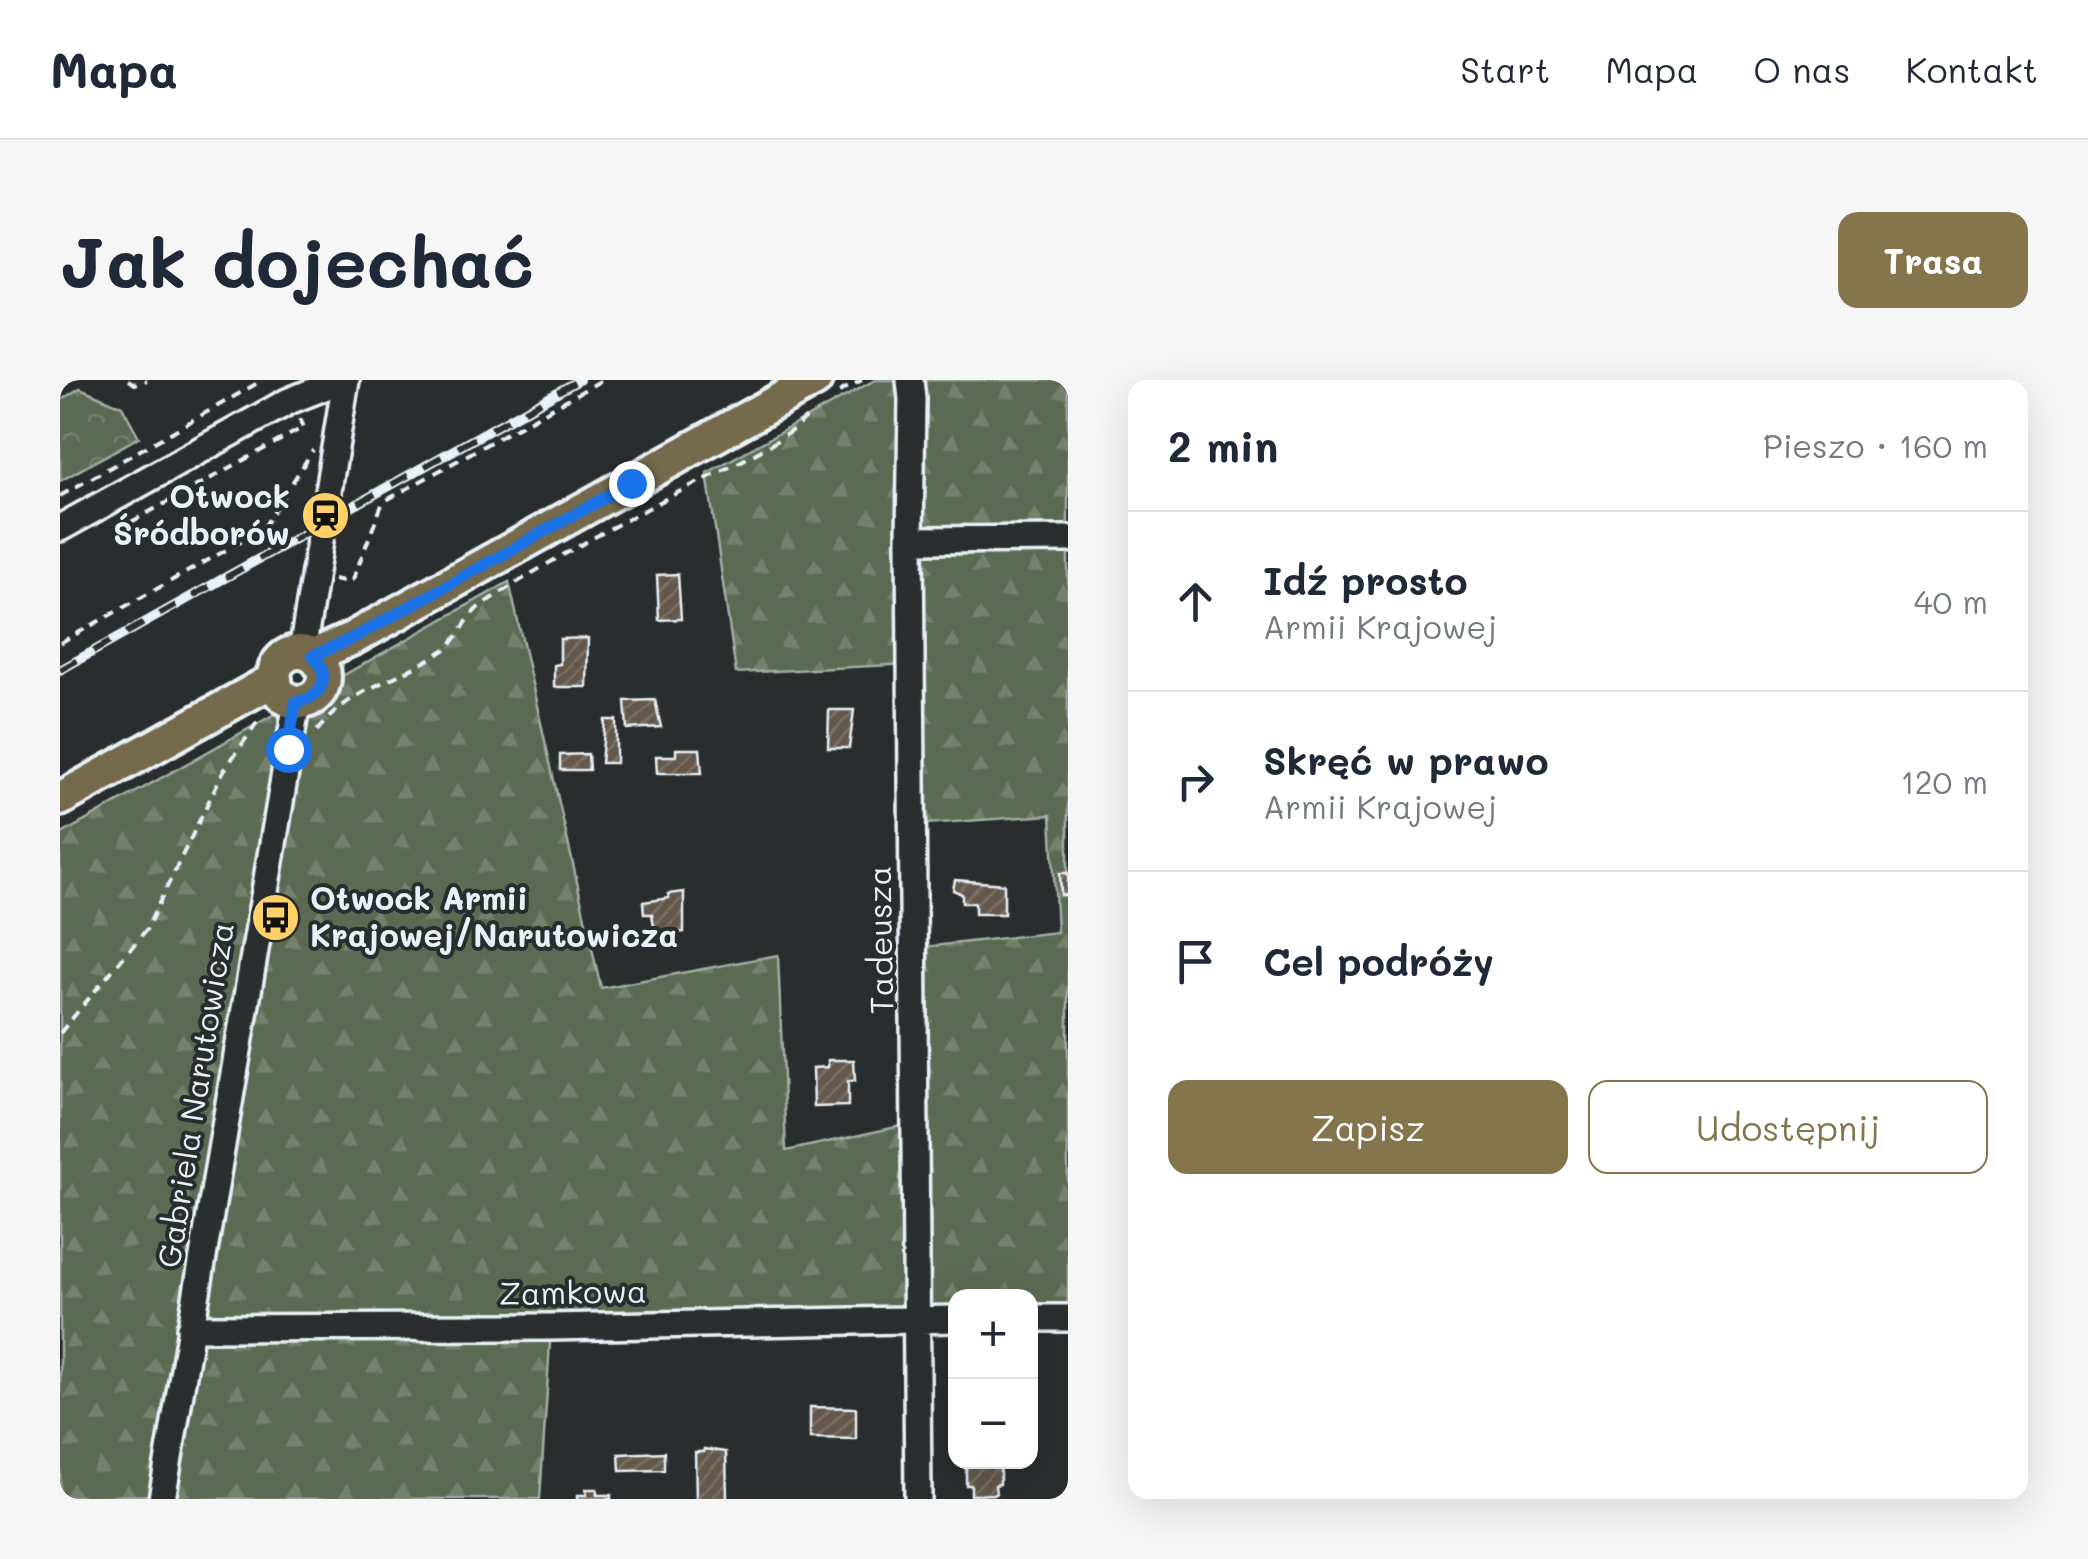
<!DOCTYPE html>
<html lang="pl">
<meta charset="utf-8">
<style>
:root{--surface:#fff;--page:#f6f6f7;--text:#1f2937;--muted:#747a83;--line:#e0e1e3;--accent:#84754c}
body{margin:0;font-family:Mali,sans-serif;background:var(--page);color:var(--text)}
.controls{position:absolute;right:30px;bottom:30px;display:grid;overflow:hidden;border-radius:20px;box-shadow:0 10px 40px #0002}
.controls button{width:90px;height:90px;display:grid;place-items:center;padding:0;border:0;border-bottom:2px solid var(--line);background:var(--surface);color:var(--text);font:50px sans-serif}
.stop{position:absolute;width:30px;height:30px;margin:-22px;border:8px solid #1a73e8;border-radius:50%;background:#fff}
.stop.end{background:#1a73e8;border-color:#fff;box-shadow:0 2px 10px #0008}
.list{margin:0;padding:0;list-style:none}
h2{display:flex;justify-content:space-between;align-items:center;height:130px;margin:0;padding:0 40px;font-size:42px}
h2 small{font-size:32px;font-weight:400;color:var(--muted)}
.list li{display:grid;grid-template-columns:65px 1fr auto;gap:30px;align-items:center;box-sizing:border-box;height:180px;padding:0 40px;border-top:2px solid var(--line)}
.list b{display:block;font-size:38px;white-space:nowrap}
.list p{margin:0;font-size:32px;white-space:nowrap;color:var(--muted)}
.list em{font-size:32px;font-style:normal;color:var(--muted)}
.actions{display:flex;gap:20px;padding:30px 40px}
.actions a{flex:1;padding:22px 0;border:2px solid var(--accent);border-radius:20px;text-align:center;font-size:35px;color:var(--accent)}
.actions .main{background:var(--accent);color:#fff}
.icon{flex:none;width:55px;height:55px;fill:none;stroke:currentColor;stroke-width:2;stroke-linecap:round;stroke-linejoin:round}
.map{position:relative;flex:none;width:1008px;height:1119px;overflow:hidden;border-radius:20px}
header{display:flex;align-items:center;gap:60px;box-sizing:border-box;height:140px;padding:0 50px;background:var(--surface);border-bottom:2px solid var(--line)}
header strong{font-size:48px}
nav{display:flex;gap:55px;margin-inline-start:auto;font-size:35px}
.intro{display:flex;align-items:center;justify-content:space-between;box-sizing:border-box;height:240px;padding:0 60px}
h1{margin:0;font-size:70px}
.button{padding:25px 45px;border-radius:20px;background:var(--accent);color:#fff;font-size:35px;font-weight:700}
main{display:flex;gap:60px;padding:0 60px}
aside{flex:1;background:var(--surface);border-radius:20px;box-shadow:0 10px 40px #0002}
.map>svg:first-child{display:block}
.forest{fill:url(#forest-firs);stroke:#a2aea6;stroke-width:2.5}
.park{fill:url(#park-crowns);stroke:#a2aea6;stroke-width:2.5}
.building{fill:url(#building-hatch);stroke:#e8f1f8;stroke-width:2.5}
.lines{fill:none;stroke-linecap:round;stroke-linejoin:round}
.minor-casing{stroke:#e8f1f8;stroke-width:32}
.major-casing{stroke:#e8f1f8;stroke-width:40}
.path{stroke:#e8f1f8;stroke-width:4;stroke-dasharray:10 8;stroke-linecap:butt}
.minor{stroke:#2a2d2e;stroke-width:25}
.major{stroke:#746b4b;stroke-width:32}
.rail-casing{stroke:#e8f1f8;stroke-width:10}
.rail{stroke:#2a2d2e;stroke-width:6;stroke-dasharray:19;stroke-linecap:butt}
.route{stroke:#1a73e8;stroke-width:12}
.labels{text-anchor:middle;stroke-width:8;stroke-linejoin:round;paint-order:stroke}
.poi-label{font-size:32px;font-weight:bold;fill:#e8f1f8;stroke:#2a2d2e;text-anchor:end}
.street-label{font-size:32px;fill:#e8f1f8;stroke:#2a2d2e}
</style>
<header>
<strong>Mapa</strong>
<nav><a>Start</a><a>Mapa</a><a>O nas</a><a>Kontakt</a></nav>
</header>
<div class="intro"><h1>Jak dojechać</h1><a class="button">Trasa</a></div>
<main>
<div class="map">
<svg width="1008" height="1119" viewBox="0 0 1008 1119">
<defs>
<pattern id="forest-firs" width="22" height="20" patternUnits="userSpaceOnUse" patternTransform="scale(2.5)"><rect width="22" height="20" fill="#5d6b53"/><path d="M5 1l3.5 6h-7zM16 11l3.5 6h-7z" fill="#74816c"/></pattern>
<pattern id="park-crowns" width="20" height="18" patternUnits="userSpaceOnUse" patternTransform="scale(2.5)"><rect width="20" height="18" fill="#5d6b53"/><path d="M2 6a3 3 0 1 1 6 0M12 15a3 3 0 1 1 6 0" fill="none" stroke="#74816c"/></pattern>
<pattern id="building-hatch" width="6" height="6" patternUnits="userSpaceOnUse" patternTransform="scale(2.5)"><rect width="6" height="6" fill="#64594b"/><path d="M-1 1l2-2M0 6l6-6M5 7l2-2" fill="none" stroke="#7a7166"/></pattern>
</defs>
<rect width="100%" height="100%" fill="#2a2d2e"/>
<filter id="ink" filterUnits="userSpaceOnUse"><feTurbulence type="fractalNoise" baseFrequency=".01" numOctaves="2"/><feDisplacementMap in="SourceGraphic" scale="20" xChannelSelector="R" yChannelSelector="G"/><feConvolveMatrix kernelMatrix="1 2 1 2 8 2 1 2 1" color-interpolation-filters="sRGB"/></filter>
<g filter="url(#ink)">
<path class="forest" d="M815 0H1008V938H971V916H896L895 939 491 947 480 1119H107V1115L0 1117V455L449 202 541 608 718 575 726 771 855 743 854 568 997 552 991 435 853 445 851 284 676 293 647 93Z"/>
<path class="park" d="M20 8 62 26 79 57 0 101V21Z"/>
<path class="building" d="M618 194 621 239 599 240 597 195Z
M528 258 527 307H494V285L500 284V259Z
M595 320 601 347 567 349 565 321Z
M769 330H794L789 368H768Z
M545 340H556V383H541Z
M616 369H640L642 393H597L596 376H616Z
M528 374 529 390H500V375Z
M1000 493H1008V515H1001Z
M895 500 944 504V534H915V523H902V514L893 510Z
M624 512V552L609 553 610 564 597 566 592 534H584L583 522 609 518 608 514Z
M768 680H794L795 701H788V726L754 727 753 688 768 687Z
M750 1027 796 1028V1059L750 1058Z
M644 1069 666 1072 667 1119H636L635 1072H644Z
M604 1072V1090L560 1091 559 1074Z
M918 1082 940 1083V1104L935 1105 936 1114 911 1115V1105H906V1083Z
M526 1109H537V1115H551V1119H517V1115H527Z"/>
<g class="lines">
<defs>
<path id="minor" d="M850 0 852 19 850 160 858 1119
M0 148 229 21 282 0
M850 160 1008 159
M242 272 286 0
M971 938H1008
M130 948 491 947 896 939
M102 1119 237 322"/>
<path id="major" d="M214 297a25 25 0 1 1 50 0a25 25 0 1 1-50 0Z
M253 276 293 258 755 0
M0 419 215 299"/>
</defs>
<use href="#minor" class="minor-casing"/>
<use href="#major" class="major-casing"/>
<path class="path" d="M68 0 75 4 87 0
M779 12 802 0
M0 116 203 0
M55 144 62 147 244 47 240 39
M274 199 289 202 293 199 323 122 542 0
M0 263 202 150 253 70
M257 351C292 306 339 301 384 270 401 258 406 235 423 224 484 184 550 148 615 114 661 90 714 70 752 33
M0 653 86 550 163 392 198 341"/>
<use href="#minor" class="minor"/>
<use href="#major" class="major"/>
<defs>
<path id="rail" d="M0 290 519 0"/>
</defs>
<use href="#rail" class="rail-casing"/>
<use href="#rail" class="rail"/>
</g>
</g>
<g class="lines" filter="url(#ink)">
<path class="route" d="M228 369 236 322C262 318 273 296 253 276L293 258 571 103"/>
</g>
<defs>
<symbol id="station-disc" viewBox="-11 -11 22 22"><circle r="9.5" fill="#ffd166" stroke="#2a2d2e"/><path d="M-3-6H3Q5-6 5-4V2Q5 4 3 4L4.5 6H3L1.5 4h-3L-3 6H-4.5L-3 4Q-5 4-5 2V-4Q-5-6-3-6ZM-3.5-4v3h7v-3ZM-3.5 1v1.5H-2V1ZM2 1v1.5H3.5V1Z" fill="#111"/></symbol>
<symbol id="bus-disc" viewBox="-11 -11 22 22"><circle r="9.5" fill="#ffd166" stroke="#2a2d2e"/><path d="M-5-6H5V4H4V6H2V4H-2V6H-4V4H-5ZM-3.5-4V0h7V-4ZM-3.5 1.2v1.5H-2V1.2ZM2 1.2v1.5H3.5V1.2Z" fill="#111"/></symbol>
</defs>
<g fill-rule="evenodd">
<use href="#station-disc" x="238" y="108" width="55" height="55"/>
<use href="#bus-disc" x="188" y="510" width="55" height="55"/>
</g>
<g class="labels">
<g class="poi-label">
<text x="230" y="128">Otwock<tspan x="230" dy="37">Śródborów</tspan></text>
<text x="250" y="530" text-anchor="start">Otwock Armii<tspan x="250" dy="37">Krajowej/Narutowicza</tspan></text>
</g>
<g class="street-label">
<text transform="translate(821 560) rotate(-91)" y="11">Tadeusza</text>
<text transform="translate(136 715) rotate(-81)" y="11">Gabriela Narutowicza</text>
<text transform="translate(513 913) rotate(-1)" y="11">Zamkowa</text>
</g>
</g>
</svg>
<div class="controls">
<button>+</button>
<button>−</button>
</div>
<div class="stop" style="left:228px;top:369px"></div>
<div class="stop end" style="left:571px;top:103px"></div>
</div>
<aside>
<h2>2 min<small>Pieszo · 160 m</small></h2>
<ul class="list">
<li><svg class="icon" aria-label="ahead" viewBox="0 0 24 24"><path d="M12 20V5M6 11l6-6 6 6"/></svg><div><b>Idź prosto</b><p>Armii Krajowej</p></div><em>40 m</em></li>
<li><svg class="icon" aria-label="right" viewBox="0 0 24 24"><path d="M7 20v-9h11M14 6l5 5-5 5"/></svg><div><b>Skręć w prawo</b><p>Armii Krajowej</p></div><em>120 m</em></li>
<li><svg class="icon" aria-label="arrive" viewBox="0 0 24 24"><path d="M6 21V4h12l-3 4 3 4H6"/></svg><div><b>Cel podróży</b></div></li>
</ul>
<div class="actions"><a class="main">Zapisz</a><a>Udostępnij</a></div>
</aside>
</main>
